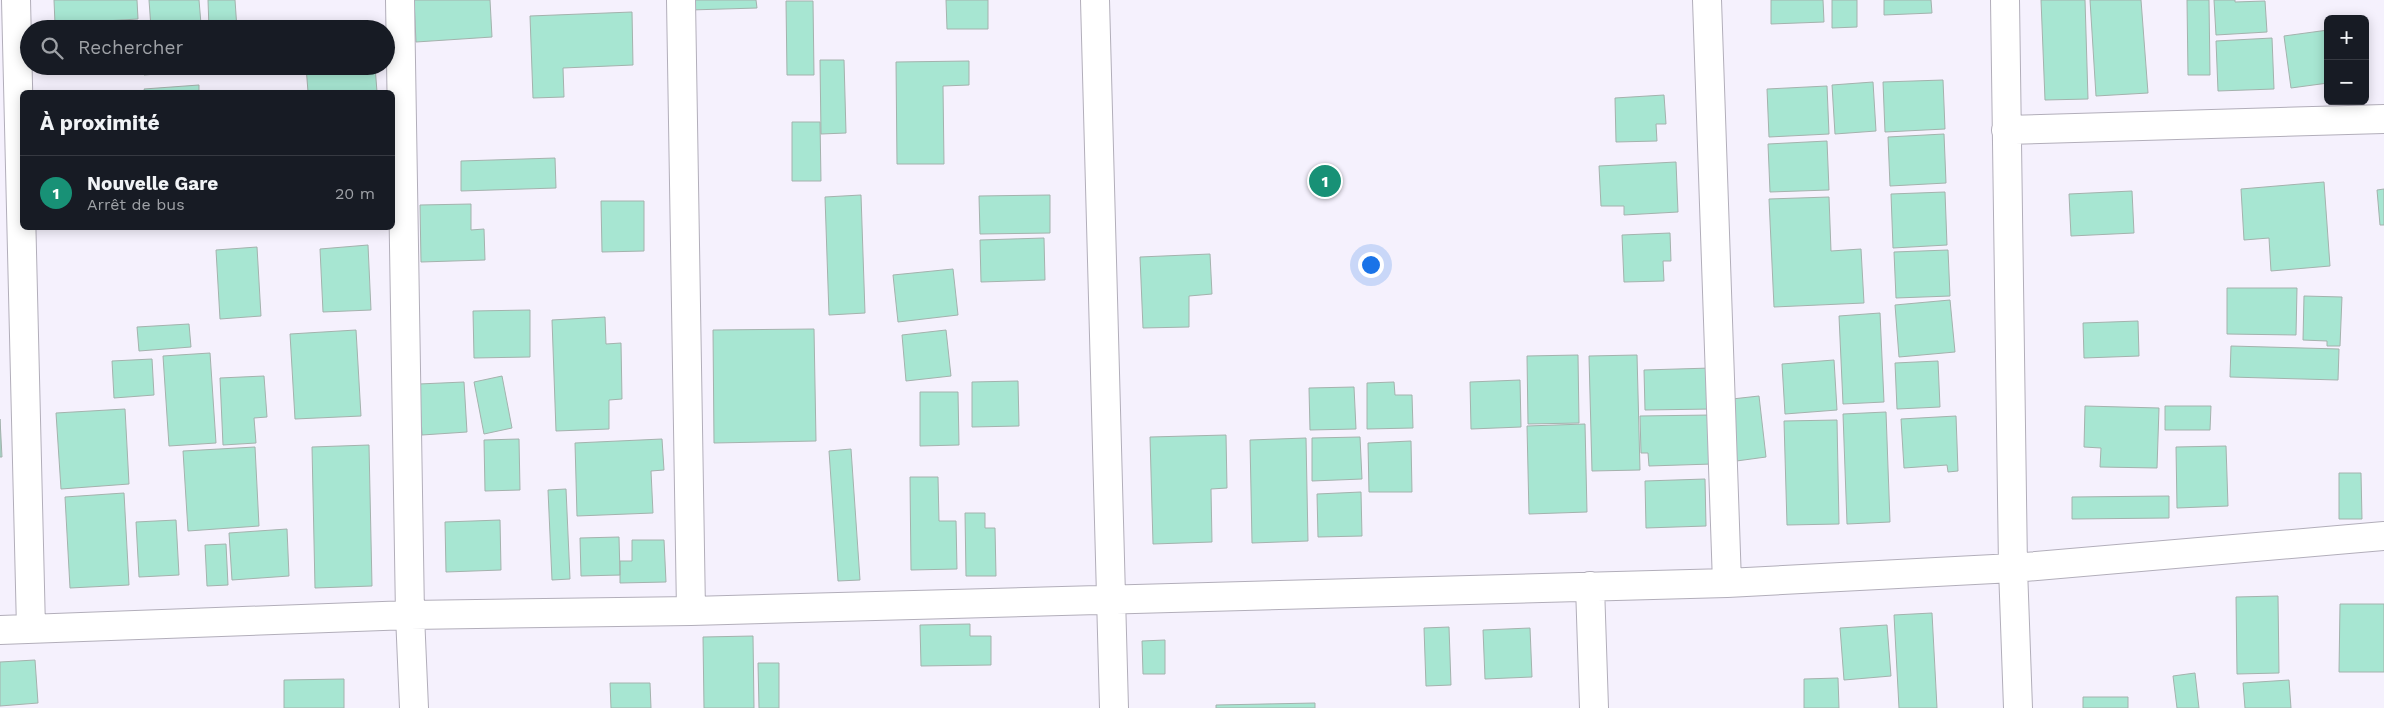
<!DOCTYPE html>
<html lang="fr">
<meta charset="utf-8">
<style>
:root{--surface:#171b24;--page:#20242c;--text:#f1f3f6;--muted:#9ea1a6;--line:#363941;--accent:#189176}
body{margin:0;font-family:"Work Sans",sans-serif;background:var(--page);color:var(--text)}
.controls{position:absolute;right:15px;top:15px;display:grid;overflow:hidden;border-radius:8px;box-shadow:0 2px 12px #0003}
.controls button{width:45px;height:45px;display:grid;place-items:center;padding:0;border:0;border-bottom:1px solid var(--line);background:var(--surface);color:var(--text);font:25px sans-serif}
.you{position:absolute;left:1370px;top:264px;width:18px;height:18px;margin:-12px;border:4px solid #fff;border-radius:50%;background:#1a73e8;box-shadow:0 0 0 8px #1a73e833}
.badge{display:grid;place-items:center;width:32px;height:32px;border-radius:50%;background:var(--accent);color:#fff;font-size:16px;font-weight:700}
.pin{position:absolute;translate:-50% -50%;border:2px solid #fff;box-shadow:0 1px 5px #0006}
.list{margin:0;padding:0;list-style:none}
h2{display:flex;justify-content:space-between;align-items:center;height:65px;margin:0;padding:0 20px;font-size:21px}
h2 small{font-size:16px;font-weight:400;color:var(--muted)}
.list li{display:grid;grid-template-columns:32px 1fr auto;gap:15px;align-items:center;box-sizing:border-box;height:75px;padding:0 20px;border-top:1px solid var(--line)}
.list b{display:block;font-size:19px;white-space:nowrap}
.list p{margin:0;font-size:16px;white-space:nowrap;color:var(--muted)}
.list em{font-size:16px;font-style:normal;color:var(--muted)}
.icon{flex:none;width:28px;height:28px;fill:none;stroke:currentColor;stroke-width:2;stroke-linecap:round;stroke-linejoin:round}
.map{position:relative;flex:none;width:2384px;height:708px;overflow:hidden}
.search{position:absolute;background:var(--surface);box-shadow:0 2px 12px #0003;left:20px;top:20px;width:375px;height:55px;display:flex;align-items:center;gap:12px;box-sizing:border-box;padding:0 18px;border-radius:28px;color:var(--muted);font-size:19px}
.panel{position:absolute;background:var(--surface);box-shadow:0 2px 12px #0003;left:20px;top:90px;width:375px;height:140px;border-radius:8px}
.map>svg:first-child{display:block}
.building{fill:#a7e6d2;stroke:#a4b2ad}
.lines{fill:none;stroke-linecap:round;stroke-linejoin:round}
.minor-casing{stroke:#b2aeba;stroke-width:30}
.minor{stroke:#fff;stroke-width:28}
</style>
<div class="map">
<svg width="2384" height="708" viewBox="0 0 2384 708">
<rect width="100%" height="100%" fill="#f5f1fd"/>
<path class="building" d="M54 0H137L138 19 55 24Z
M149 0H199L201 24 151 28Z
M208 0H235L237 29H209Z
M414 0H490L492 37 416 42Z
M690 0H756L757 8 690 10Z
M946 0H988V29H947Z
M1771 0H1823L1824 22 1771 24Z
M1832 0H1857V27L1832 28Z
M1884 0H1931L1932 13 1884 15Z
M2041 0H2085L2088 99 2045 100Z
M2090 0H2141L2148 93 2096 96Z
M2187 0H2209L2210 75H2188Z
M2214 0H2235V2L2265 1 2267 32 2216 35Z
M786 1H813L814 75H787Z
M632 12 633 65 563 68 564 97 533 98 530 16Z
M2328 30V83L2291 88 2284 36Z
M2272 38 2274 89 2218 91 2216 41Z
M820 60H844L846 133 821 134Z
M969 61V85L943 86 944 164H897L896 62Z
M143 66H193V71L144 75Z
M306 66H375L377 92H308Z
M1943 80 1945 129 1885 132 1883 82Z
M1873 82 1876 131 1835 134 1832 85Z
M199 85V92H145L144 89Z
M1827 86 1829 134 1769 137 1767 89Z
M1664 95 1666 124H1656L1657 141 1616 142 1615 98Z
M792 122H820L821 181H792Z
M1944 134 1946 183 1890 186 1888 137Z
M1827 141 1829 190 1770 192 1768 144Z
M555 158 556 188 461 191V161Z
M1676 162 1678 212 1624 215V206H1601L1599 166Z
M2324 182 2330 266 2271 271 2269 238 2244 240 2241 189Z
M2384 189V225H2380L2377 190Z
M2132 191 2134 233 2071 236 2069 194Z
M1945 192 1947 245 1893 248 1891 194Z
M861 195 865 313 829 315 825 197Z
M1050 195V233L980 234 979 196Z
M1829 197 1831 251 1861 249 1864 303 1774 307 1769 199Z
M601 201H644V251L602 252Z
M471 204V230L484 229 485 260 421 262 420 205Z
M1670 233 1671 261H1663L1664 281 1624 282 1622 235Z
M1044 238 1045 280 981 282 980 240Z
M368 245 371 310 323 312 320 249Z
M257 247 261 316 220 319 216 250Z
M1948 250 1950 296 1896 298 1894 252Z
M1210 254 1212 294 1189 296V327L1143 328 1140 257Z
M953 269 958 315 898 322 893 275Z
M2227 288H2297L2296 335 2227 334Z
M2304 296 2342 297 2340 346H2327V341L2303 340Z
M1950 300 1955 352 1899 357 1895 305Z
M530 310V357L474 358 473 311Z
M1880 313 1884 402 1843 404 1839 316Z
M605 317 606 344 621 343 622 399 609 400V429L556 431 552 320Z
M2138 321 2139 356 2084 358 2083 323Z
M189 324 191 347 139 351 137 327Z
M814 329 816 441 714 443 713 330Z
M356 330 361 416 295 419 290 334Z
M946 330 951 376 906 381 902 335Z
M2231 346 2339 349 2338 380 2230 377Z
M210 353 216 443 169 446 163 356Z
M1578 355 1579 423 1528 424 1527 356Z
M1637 355 1640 470 1592 471 1589 356Z
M152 359 154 395 114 398 112 361Z
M1834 360 1837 410 1785 414 1782 364Z
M1938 361 1940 407 1897 409 1895 363Z
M1711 368 1712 409 1645 410 1644 370Z
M264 376 267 417 254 418 256 443 223 445 220 378Z
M502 376 512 428 484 434 474 382Z
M1520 380 1521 427 1471 429 1470 382Z
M1018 381 1019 426 972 427V382Z
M464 382 467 432 422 435 419 384Z
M1394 382 1395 395H1412L1413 428 1367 429V383Z
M1354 387 1356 429 1310 430 1309 388Z
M920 392H958L959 445 920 446Z
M1759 396 1766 457 1729 462 1723 400Z
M2085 406 2159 408 2157 468 2100 467 2101 448 2084 447Z
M2165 406H2211L2210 430H2165Z
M125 409 129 484 61 489 56 413Z
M1886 412 1890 522 1847 524 1843 414Z
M1711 415 1712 464 1649 466 1648 453H1641L1640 416Z
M1956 416 1958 471 1948 472 1947 465 1904 468 1901 419Z
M0 419 2 457H0Z
M1837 420 1839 524 1787 525 1784 421Z
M1585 424 1587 512 1529 514 1527 426Z
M1226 435 1227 488 1211 489 1212 542 1153 544 1150 437Z
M1360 437 1362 479 1312 481V438Z
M1306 438 1308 541 1252 543 1250 440Z
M519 439 520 490 485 491 484 440Z
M662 439 664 470 651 471 653 513 577 516 575 443Z
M1411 441 1412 492H1369L1368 443Z
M369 445 372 586 315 588 312 447Z
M2226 446 2228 506 2177 508 2176 447Z
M255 447 259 526 188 531 183 451Z
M851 449 860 580 838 581 829 451Z
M2339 473H2361L2362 519H2339Z
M910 477H938L939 521H956L957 569 911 570Z
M1705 479 1706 526 1646 528 1645 481Z
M566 489 570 579 552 580 548 490Z
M1361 492 1362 536 1318 537 1317 494Z
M124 493 129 585 70 588 65 497Z
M2169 496V518L2072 519V497Z
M965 513H985V528H995L996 576H966Z
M176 520 179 575 139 577 136 522Z
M500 520 501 570 446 572 445 522Z
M287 529 289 576 232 580 229 533Z
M619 537 620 575 581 576 580 538Z
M632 540H664L666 582 620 583V561H632Z
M226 544 228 585 207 586 205 545Z
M2278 596 2279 673 2237 674 2236 597Z
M2340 604H2384V672H2339Z
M1932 613 1937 708H1899L1894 615Z
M970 624V636H991V665L921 666 920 625Z
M1887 625 1891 676 1844 680 1840 628Z
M1449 627 1451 685 1426 686 1424 628Z
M1530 628 1532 677 1485 679 1483 630Z
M753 636 754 708H704L703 637Z
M1165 640V674H1143L1142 641Z
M35 660 38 703 0 706V662Z
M758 663H779V708H759Z
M2195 673 2199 708H2177L2173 676Z
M1838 678 1839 708H1804V679Z
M344 679V708H284V680Z
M2289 680 2291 708H2245L2243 683Z
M610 683H650L651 708H611Z
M2083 697H2128V708H2083Z
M1315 703V708H1216V705Z"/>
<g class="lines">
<defs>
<path id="minor" d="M16 0 31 629
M400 0 410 615 414 708
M681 0 691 611
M1095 0 1114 708
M1707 0 1727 583
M2005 0 2013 568 2018 708
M2006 130 2384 119
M1590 586 1594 708
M0 630 410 615 691 611 1727 583 2013 568 2384 536"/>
</defs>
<use href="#minor" class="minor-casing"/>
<use href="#minor" class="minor"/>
</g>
</svg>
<div class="controls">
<button>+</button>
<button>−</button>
</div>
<div class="you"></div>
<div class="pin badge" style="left:1325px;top:181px">1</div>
<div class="search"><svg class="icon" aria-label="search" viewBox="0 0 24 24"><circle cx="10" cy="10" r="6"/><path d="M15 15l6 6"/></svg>Rechercher</div>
<section class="panel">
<h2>À proximité<small></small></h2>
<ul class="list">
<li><span class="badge">1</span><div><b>Nouvelle Gare</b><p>Arrêt de bus</p></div><em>20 m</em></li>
</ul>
</section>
</div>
